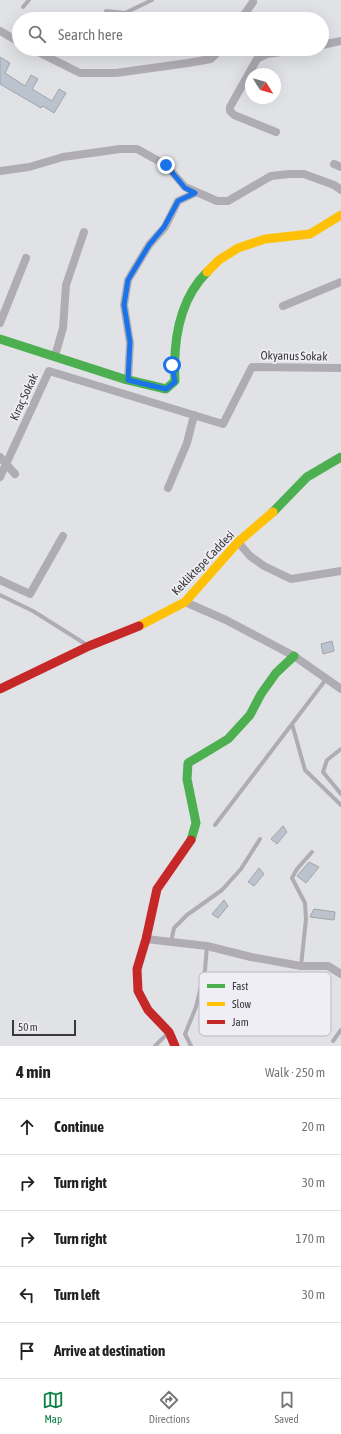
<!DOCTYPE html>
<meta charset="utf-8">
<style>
:root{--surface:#fff;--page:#f6f6f6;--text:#222;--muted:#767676;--line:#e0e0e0;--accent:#0b8043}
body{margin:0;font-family:"Asap Condensed",sans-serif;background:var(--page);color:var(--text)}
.compass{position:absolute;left:245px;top:68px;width:36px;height:36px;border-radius:50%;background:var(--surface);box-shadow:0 4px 16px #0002;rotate:127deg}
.scale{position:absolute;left:12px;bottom:10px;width:64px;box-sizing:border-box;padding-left:4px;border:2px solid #3a3a3d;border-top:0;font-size:11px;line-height:14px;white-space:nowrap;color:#3a3a3d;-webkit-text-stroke:3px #eeeef4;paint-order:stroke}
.stop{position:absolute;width:12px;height:12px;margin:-9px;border:3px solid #1a73e8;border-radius:50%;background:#fff}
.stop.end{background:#1a73e8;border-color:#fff;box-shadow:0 1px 4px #0008}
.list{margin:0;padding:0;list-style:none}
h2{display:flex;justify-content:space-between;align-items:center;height:52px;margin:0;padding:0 16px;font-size:17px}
h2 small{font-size:13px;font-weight:400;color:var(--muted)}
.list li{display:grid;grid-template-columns:26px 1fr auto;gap:12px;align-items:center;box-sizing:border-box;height:56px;padding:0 16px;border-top:1px solid var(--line)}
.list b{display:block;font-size:15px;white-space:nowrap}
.list em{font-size:13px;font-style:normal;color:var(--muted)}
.icon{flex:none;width:22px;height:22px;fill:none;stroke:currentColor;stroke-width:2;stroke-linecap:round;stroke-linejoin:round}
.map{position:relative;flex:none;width:341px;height:1046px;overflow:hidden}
.search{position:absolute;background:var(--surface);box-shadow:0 4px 16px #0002;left:12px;right:12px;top:12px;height:44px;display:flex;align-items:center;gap:10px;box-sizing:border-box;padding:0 14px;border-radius:22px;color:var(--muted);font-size:15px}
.sheet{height:332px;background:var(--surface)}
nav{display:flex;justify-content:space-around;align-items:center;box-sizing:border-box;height:56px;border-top:1px solid var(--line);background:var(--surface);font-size:11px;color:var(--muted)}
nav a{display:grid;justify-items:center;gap:2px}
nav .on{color:var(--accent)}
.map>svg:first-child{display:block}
.building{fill:#bac3ce;stroke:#a3a4a7}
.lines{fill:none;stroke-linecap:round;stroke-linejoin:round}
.lane{stroke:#b0acb4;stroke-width:4}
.street{stroke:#b0acb4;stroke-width:8}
.fast{stroke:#4caf50;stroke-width:9}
.slow{stroke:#ffc107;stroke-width:9}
.jam{stroke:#c62828;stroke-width:9}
.route{stroke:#1a73e8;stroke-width:5}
.labels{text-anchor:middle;stroke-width:3.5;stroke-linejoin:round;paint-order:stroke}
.street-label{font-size:12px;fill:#3a3a3d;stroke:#eeeef4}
.key{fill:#eeeef4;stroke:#b8b8bd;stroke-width:1}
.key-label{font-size:11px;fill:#3a3a3d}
</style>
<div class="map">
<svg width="341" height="1046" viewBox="0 0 341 1046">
<rect width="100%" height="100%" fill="#e1e2e6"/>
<path class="building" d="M0 57 10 63 5 73 25 86 31 75 38 79 32 89 52 101 59 89 66 93 54 113 43 106 41 108 0 84Z
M332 641 334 651 323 654 321 644Z
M283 826 287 832 277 844 271 839Z
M309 862 319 867 306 883 297 876Z
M259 868 264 874 254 886 248 882Z
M224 900 228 906 218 918 212 914Z
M314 909 335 912 334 920 310 917Z"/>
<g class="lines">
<path class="lane" d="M23 7 29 0
M106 11 125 13 152 0
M0 595 33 611 87 645
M327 678 292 724 305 770 341 805
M341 749 327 760 323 772 341 794
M215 825 292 724
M171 942 174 928 187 915 222 890 241 869 260 839
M301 966 306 919 305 903 292 878 297 869 312 852
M333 1041 341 1030
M155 1046 167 1034
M191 1046 185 1034 196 1007 205 970 207 946"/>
<path class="street" d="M241 19 253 2
M0 31 19 42
M322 45 341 41
M32 49 80 73H116L188 63 211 59 221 49
M276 132 234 115 230 111V107L257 59 267 54 303 49
M334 164 341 167
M0 171 29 167 63 157 120 149H137L166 165 185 187 217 201H228L271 176 289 174H304L334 185 341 190
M283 306 341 282
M0 323 26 258
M55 356 63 328 66 285 84 232
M128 380 130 343 124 305 128 280 149 245 165 227 178 201 195 193
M0 457 15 474
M0 477 49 371 223 424 252 367 341 368
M168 488 187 443 194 415
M238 542 250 556 264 566 291 579 341 571
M0 580 30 594 63 536
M185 602 226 620 294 656 341 689
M146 939 207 946 251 957 301 966H328L341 974"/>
<path class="fast" d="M0 339 124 379 166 389 175 381C173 343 179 300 207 272
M273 512 307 477 341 457
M191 840 196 823 187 779 188 763 228 739 250 715 261 694 276 673 294 656"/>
<path class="slow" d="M207 272 219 260 238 248 265 239 310 234 341 215
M139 626 185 602 238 542 273 512"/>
<path class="jam" d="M0 689 89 646 139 626
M175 1046 169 1032 148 1010 138 991 137 969 146 939 157 889 191 840"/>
</g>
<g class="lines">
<path class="route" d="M166 165 185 188 195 193 178 201 164 227 149 245 128 280 124 305 130 342 128 380 166 389 175 382 172 365"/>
</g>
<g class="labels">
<g class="street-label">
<text transform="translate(294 356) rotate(1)" y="4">Okyanus Sokak</text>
<text transform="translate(24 397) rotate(-65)" y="4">Kıraç Sokak</text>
<text transform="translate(203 563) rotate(-46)" y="4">Kekliktepe Caddesi</text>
</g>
</g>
<rect x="199" y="972" width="132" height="64" rx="6" class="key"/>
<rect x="207" y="984" width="18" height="4" fill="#4caf50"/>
<rect x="207" y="1002" width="18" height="4" fill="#ffc107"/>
<rect x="207" y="1020" width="18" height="4" fill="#c62828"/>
<g class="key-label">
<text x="232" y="990">Fast</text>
<text x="232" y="1008">Slow</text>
<text x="232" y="1026">Jam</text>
</g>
</svg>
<svg class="compass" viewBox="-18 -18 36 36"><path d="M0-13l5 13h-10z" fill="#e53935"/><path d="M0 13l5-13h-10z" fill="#767676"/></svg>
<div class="scale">50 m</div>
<div class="stop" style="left:172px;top:365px"></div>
<div class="stop end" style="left:166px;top:165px"></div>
<div class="search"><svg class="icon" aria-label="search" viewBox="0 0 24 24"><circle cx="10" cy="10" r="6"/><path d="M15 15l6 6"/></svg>Search here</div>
</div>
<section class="sheet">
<h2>4 min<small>Walk · 250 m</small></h2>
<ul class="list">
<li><svg class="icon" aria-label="ahead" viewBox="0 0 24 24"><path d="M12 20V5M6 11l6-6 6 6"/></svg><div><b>Continue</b></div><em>20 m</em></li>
<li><svg class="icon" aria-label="right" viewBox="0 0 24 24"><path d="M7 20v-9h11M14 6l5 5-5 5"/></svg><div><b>Turn right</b></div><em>30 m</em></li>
<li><svg class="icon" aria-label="right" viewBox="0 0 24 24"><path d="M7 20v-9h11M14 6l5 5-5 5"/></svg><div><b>Turn right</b></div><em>170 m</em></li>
<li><svg class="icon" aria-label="left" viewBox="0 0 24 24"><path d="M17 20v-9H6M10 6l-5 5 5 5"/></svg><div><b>Turn left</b></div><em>30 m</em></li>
<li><svg class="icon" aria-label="arrive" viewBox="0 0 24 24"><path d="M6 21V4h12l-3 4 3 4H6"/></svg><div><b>Arrive at destination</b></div></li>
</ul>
</section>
<nav>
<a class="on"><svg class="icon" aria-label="map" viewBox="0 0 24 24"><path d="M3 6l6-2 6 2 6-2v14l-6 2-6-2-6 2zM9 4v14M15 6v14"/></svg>Map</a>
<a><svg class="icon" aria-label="directions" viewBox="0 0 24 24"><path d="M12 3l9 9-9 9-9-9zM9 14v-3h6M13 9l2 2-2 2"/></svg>Directions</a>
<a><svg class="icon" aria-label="saved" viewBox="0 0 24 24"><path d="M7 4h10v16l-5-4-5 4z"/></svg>Saved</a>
</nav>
